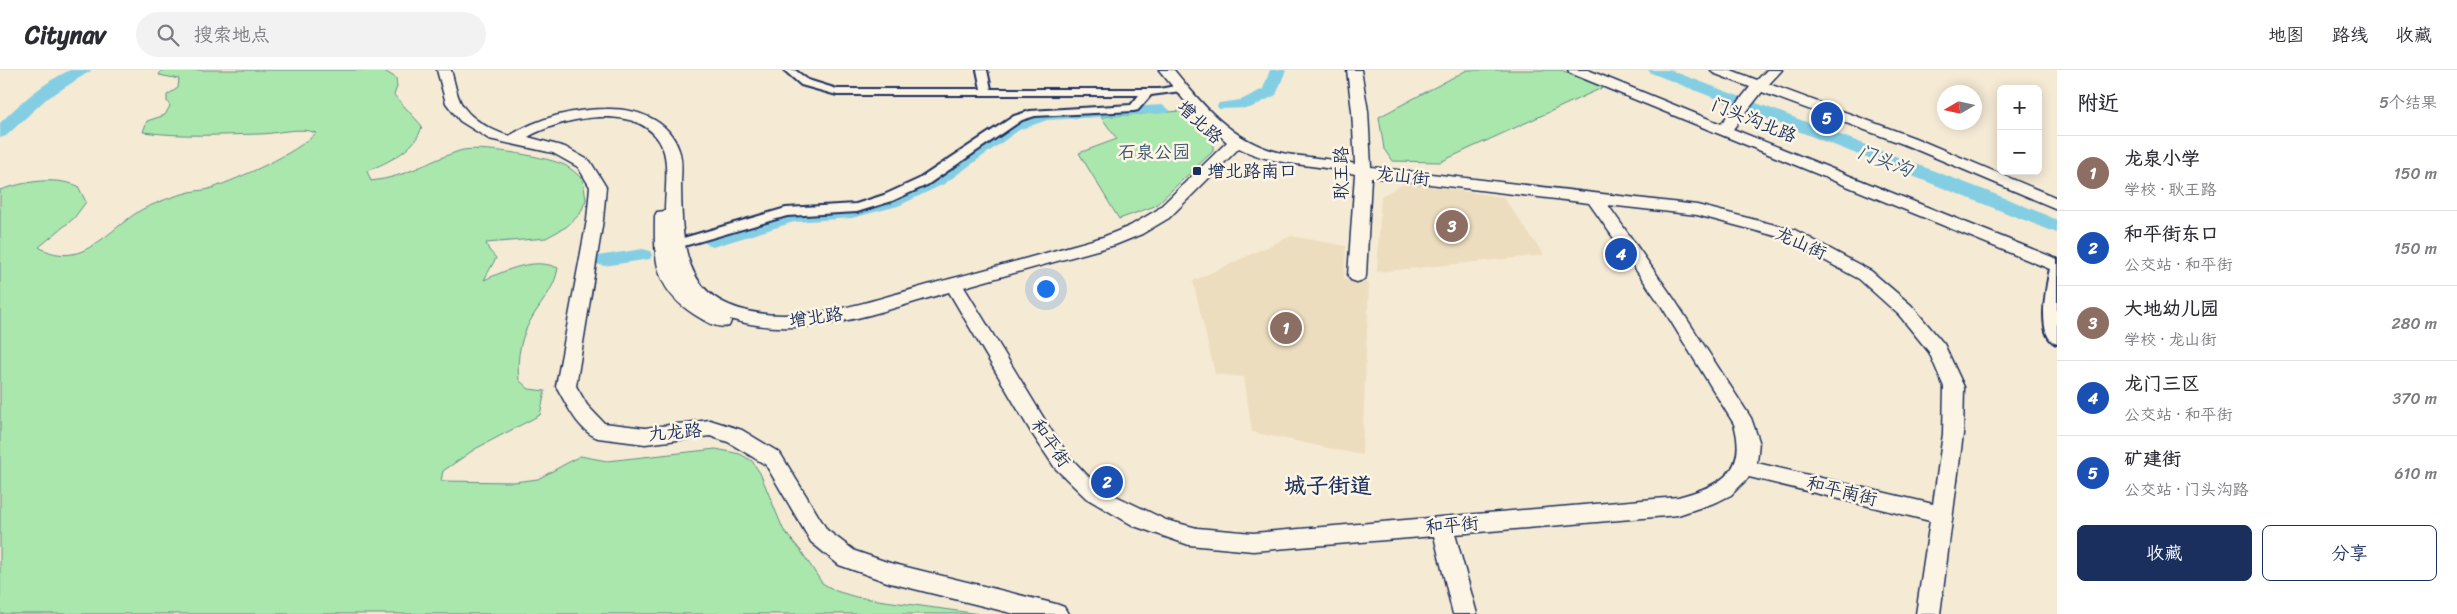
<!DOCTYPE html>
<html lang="zh">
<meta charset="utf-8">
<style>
:root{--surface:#fff;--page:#f2f2f3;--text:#2b2b33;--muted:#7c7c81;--line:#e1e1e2;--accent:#1b2f5e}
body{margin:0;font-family:Sriracha,"LXGW WenKai TC",sans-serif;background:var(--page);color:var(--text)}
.controls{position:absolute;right:15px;top:15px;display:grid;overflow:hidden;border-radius:8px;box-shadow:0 2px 12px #0003}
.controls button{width:45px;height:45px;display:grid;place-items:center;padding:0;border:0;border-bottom:1px solid var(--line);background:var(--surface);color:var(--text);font:25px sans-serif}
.compass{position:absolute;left:1937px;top:15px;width:45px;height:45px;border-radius:50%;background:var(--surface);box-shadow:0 2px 12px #0003;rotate:261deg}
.you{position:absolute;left:1045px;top:218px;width:18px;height:18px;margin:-12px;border:4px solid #fff;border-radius:50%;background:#1a73e8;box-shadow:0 0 0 8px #1a73e833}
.badge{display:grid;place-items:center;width:32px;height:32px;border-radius:50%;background:var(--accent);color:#fff;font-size:16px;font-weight:700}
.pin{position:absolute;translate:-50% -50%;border:2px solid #fff;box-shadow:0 1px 5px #0006}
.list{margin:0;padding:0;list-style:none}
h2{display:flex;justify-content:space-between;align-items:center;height:65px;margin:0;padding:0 20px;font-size:21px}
h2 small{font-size:16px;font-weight:400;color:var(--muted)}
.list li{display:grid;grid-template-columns:32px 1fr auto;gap:15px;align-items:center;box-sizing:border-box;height:75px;padding:0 20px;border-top:1px solid var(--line)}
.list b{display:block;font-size:19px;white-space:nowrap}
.list p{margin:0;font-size:16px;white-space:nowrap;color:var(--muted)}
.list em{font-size:16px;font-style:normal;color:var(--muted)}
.actions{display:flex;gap:10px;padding:15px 20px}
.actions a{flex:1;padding:11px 0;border:1px solid var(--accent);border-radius:8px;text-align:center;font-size:18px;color:var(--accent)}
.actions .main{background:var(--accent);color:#fff}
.icon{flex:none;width:28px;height:28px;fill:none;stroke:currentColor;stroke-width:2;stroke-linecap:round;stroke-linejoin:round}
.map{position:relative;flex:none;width:2057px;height:544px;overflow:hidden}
header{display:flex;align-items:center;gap:30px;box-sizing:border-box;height:70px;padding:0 25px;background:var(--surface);border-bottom:1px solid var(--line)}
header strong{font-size:24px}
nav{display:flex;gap:28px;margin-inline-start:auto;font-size:18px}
.search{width:350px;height:45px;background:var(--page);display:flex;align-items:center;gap:12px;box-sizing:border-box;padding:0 18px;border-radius:28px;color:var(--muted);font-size:19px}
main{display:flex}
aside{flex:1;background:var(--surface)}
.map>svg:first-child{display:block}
.built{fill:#edddbf}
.green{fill:#aae7ad;stroke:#628b86}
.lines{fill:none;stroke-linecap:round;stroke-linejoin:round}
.river{fill:#84cee4;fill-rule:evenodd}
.street-casing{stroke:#1b2f5e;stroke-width:4}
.secondary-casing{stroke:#1b2f5e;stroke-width:3}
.street{fill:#fcf5e5;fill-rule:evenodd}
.secondary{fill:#fcf5e5;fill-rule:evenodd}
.poi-dot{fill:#1b2f5e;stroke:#fcf5e5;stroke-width:2}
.labels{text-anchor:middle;stroke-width:5;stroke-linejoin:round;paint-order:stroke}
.street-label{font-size:18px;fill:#1b2f5e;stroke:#fcf5e5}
.park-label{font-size:18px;fill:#38546e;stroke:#fcf5e5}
.poi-label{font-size:18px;fill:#1b2f5e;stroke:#fcf5e5;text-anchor:start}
.water-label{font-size:19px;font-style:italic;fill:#355780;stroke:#fcf5e5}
.district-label{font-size:22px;font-weight:bold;fill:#1b2f5e;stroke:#fcf5e5}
</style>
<header>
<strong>Citynav</strong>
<div class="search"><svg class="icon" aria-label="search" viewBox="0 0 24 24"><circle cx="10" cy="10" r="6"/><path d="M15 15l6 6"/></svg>搜索地点</div>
<nav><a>地图</a><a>路线</a><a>收藏</a></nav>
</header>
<main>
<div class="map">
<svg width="2057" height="544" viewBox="0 0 2057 544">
<rect width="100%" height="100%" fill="#f5ead4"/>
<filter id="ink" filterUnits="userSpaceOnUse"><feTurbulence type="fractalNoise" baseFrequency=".02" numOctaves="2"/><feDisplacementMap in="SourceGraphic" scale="10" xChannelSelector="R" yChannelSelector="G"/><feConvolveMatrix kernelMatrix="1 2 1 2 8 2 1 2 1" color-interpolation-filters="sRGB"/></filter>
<g filter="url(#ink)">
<path class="built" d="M1406 113 1503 127 1544 185 1377 202 1381 126Z
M1291 166 1346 176 1344 209 1369 213 1362 385 1252 362 1244 307 1215 304 1193 211Z"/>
<path class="green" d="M162 0H383L396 8 397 17 394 25 422 56C416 80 388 92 367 101L371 111C407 107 426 92 459 81 478 75 542 86 562 94 570 97 577 104 583 110L586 130 580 144 566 157 546 168 486 173 489 180 496 188 484 210C507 200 534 187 558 198 555 217 543 230 533 246 521 265 516 288 519 310L529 319 545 321 540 345 475 379 443 401 441 411 514 412 538 409 580 386 607 391 716 379 740 384 752 391 760 403 783 459 801 481 822 513 836 521 856 527 979 544H0V120C25 112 53 106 78 116L86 132 74 148 39 177C48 183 61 186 72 184 95 181 122 150 143 139 158 132 173 126 190 122 197 120 205 121 212 118 240 108 297 83 316 63 300 56 277 64 259 64 220 65 181 67 143 62L147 51 165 45 170 36 167 31V25L178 18 179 9 159 5Z
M1467 0H1561L1604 17 1440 92 1392 91 1384 79 1379 47Z
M1181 41 1213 72V81L1155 136 1119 149 1079 83 1117 69 1101 47Z"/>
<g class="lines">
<path class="river" d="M70 0H92L45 30 6 66 0 68V53C20 33 44 12 70 0Z
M1270 0H1286L1276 25 1250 38 1219 39 1217 36 1219 33 1241 30 1263 19Z
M1648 0H1670L2013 131 2057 150V163L1651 3Z
M1162 35 1170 40 1168 43 1047 50 1019 60 944 114 898 136 852 148 794 152 713 177 707 175 704 171 707 167 793 140 852 136 886 128 932 106 1007 54 1039 42Z
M643 179 650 181 652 185 650 189 604 196 597 194 595 190 597 186Z"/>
<defs>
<path id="street" d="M784 0H795L808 10 837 19H981L977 0H987L991 19H1159L1181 15 1186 18 1181 21 1151 25 1138 40 1134 41 1035 46 1022 50 927 115 892 131 857 142 787 146 677 178 673 177 671 174 673 171 786 138 856 134 884 125 919 109 1014 46 1030 41 1131 35 1139 25H837L801 15Z
M2057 189V274C2034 267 2048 210 2051 193Z"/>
<path id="secondary" d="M437 0H451C454 10 456 22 460 31 468 48 492 61 509 66 538 48 573 39 606 39 636 38 669 49 679 80 683 90 681 104 681 114 682 159 680 215 729 235 795 263 885 225 950 209 1001 196 1052 181 1103 167L1130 156 1157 140 1227 72 1198 47 1159 0H1174C1203 36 1234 73 1282 83 1306 88 1331 88 1355 94L1352 41 1347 0H1361L1368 41 1371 97 1697 135 1795 160 1871 201 1911 235 1944 274 1964 317 1963 364 1940 544H1916L1930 451 1749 407 1731 425 1717 432 1678 445 1455 464 1477 544H1453L1434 466 1253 481 1189 475 1134 456 1086 428 1055 398 1031 362 949 222C878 242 803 272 730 249L731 251 729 256C718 259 709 253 700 248 655 222 654 193 655 146L657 142 665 141C665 125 669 94 663 79 645 30 563 47 528 67L565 77 590 91 606 117 603 150 576 316 587 335 604 353 645 358 710 350 742 360 780 383 827 460 855 481 890 493 1056 534 1064 537 1068 544H1015L890 513 839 495 811 472 766 395 728 372 710 366 645 374 598 368C578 361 566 333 556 316L587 150 590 117 578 97 553 83 489 69 460 51 446 33ZM1239 78C1275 97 1316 93 1355 104L1348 206 1351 210 1357 212 1363 210 1366 206 1371 107 1589 133 1662 237 1734 354C1748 402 1720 416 1678 427L1253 463 1197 458 1166 450 1116 426 1088 406 1070 387 1051 360 964 217 1115 175 1142 164 1169 148ZM1608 135 1697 145 1783 168 1859 209 1899 245 1929 282 1944 317 1943 364 1933 434 1757 393 1759 371 1751 348 1674 229Z
M1568 0H1588L1721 54 1750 17 1713 3 1711 0H1731L1757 10 1767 0H1782L1769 14 1915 68 2057 128V139L1903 74 1762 22 1733 59 2057 189V202L1570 3Z"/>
</defs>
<use href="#street" class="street-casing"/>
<use href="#secondary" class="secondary-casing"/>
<use href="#street" class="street"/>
<use href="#secondary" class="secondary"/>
</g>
</g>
<rect class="poi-dot" x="1192" y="96" width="10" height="10" rx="2.5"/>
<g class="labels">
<g class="street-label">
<text transform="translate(1754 50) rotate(22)" y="6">门头沟北路</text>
<text transform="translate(1200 52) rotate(43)" y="6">增北路</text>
<text transform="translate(1341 103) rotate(-90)" y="6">耿王路</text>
<text transform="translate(1403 106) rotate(7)" y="6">龙山街</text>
<text transform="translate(1801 173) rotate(24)" y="6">龙山街</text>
<text transform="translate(816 247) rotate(-8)" y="6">增北路</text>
<text transform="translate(675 362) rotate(-5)" y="6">九龙路</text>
<text transform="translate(1051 373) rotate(55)" y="6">和平街</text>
<text transform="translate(1842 421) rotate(14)" y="6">和平南街</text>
<text transform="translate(1452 455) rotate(-5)" y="6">和平街</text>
</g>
<g class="park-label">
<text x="1154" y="88">石泉公园</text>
</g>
<g class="poi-label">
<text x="1207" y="107">增北路南口</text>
</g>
<g class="water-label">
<text transform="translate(1885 90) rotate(21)" y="7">门头沟</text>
</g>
<g class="district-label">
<text x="1328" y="423">城子街道</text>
</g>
</g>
</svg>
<div class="controls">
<button>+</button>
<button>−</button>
</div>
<svg class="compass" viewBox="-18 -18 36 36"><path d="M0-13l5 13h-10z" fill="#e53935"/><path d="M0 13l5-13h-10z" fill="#7c7c81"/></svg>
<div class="you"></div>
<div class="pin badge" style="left:1286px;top:258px;background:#8d6e63">1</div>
<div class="pin badge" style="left:1107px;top:412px;background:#1a4fb4">2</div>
<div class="pin badge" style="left:1452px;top:156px;background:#8d6e63">3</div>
<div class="pin badge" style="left:1621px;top:184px;background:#1a4fb4">4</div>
<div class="pin badge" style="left:1827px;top:48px;background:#1a4fb4">5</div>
</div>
<aside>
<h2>附近<small>5个结果</small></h2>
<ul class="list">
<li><span class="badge" style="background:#8d6e63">1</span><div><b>龙泉小学</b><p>学校 · 耿王路</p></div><em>150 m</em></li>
<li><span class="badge" style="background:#1a4fb4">2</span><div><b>和平街东口</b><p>公交站 · 和平街</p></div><em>150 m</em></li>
<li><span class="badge" style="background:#8d6e63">3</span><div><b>大地幼儿园</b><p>学校 · 龙山街</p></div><em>280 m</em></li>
<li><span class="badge" style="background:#1a4fb4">4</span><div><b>龙门三区</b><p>公交站 · 和平街</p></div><em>370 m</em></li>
<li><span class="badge" style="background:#1a4fb4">5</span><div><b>矿建街</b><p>公交站 · 门头沟路</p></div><em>610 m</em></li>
</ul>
<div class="actions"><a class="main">收藏</a><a>分享</a></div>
</aside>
</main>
